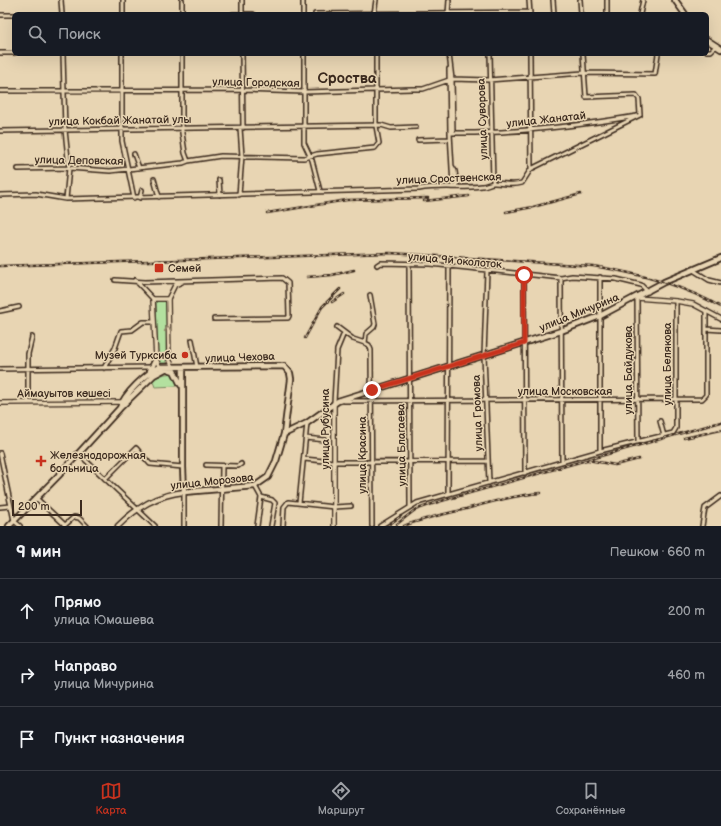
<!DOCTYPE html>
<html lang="ru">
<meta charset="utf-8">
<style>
:root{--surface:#171b24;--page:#20242c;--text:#f1f3f6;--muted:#9ea1a6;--line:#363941;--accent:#c8321e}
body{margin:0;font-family:"Balsamiq Sans",sans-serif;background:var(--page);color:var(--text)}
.scale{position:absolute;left:12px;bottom:10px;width:70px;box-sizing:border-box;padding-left:4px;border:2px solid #3b2a1e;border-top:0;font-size:11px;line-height:14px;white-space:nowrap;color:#3b2a1e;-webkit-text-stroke:3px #e8d5b3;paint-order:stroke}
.stop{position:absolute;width:12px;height:12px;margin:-9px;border:3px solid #c8321e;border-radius:50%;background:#fff}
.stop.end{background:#c8321e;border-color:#fff;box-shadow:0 1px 4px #0008}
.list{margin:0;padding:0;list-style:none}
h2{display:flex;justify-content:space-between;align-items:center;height:52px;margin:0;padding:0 16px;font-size:17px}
h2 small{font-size:13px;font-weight:400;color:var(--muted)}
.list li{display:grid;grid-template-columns:26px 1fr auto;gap:12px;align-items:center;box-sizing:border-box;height:64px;padding:0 16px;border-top:1px solid var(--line)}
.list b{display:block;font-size:15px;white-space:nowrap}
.list p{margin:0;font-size:13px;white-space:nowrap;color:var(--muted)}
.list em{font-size:13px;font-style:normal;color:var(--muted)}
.icon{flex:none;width:22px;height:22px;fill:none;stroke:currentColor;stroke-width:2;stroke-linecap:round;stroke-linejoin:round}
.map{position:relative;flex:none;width:721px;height:526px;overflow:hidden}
.search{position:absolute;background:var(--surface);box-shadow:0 4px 16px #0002;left:12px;right:12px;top:12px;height:44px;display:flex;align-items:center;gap:10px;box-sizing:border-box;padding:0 14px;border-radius:6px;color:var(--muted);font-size:15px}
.sheet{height:244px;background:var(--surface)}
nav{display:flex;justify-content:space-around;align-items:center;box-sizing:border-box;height:56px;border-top:1px solid var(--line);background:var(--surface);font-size:11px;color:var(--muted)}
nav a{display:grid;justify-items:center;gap:2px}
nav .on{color:var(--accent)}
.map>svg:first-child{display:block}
.green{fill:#b3e09f;stroke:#77855e}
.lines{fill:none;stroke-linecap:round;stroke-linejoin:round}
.minor-casing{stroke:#3b2a1e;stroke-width:6}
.tertiary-casing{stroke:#3b2a1e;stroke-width:6}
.secondary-casing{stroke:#3b2a1e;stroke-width:7}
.primary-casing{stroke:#3b2a1e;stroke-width:8}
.trunk-casing{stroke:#3b2a1e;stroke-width:8}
.minor{stroke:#e8d5b3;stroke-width:3}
.tertiary{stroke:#e8d5b3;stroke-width:3.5}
.secondary{stroke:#e8d5b3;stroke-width:4}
.primary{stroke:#e8d5b3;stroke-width:4.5}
.trunk{stroke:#e8d5b3;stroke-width:4.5}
.rail-casing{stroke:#3b2a1e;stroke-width:2.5}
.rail{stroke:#e8d5b3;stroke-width:1;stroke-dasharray:3;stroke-linecap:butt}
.oneway{stroke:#928068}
.route{stroke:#c8321e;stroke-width:5}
.poi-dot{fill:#c8321e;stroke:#e8d5b3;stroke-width:1.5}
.labels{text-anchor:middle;stroke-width:3;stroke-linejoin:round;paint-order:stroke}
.street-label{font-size:11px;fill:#3b2a1e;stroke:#e8d5b3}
.poi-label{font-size:11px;fill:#3b2a1e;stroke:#e8d5b3;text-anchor:start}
.district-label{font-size:15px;font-weight:bold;fill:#3b2a1e;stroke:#e8d5b3}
</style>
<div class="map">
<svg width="721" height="526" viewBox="0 0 721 526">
<rect width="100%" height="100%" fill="#e8d5b3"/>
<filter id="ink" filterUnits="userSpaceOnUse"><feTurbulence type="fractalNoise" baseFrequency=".025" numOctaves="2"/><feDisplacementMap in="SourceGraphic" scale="8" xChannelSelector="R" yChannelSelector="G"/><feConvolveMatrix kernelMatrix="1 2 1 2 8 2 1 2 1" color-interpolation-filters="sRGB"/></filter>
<g filter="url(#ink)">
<path class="green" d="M159 300 165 301 167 303 166 363H160L158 360 156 302Z
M176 373 177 386 155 387 152 379 165 374Z"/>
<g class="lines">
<defs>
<path id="minor" d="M61 0 62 14
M123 0V14
M303 0V14
M529 0 530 14
M553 0 554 14
M580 0 581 14
M607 0V14
M182 14V0
M233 14H253
M242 14V0
M315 14 530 12
M374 14 376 0
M448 14 449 0
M640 14 643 0
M0 15H14
M707 51H711L715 47
M0 53H14
M63 54 65 130 69 168 66 199
M122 54V141L134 198
M182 54V133L185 153 188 161
M242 54 243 128
M304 54V143L312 160 320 191
M449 54 452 79 453 133H450L453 186
M490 54 493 183
M530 54 531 169
M583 54 586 97 636 95 639 99 640 115
M449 69 450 133
M0 91 242 90 304 92 412 89H423L452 79 489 80 583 73 655 74 658 54
M0 131 381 125 391 128 416 127
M453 133C514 134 576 126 637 116
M418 140 450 139
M134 154 139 168
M452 166 455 171 457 187
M18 169 69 168 110 171 183 163 188 161 221 156 304 158 317 154 375 148 379 143 376 126V54
M154 179 159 197
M219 180 220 195
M0 195 36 194 66 199 419 189C440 185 461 189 482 186 486 186 490 183 494 183 504 183 512 186 522 183L531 169 640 115
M239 195 242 156 240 128
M140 198 142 190
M409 264 410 506
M377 265 380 263 430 264 561 278 572 276 616 279 641 285 648 292
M693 270 709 280 721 283
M487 271 484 355 489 483
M524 275 525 473
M600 277V451
M561 278 562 462
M115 280 145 282 282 278 288 283 289 316 288 318 214 319
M135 280 153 299
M370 295 375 324 374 327 366 334 365 343 369 345 371 350 372 526
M637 298 638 442
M168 299 175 285 182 282
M0 311 19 307
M337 327 353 339 365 343
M706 329 721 330
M192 340 197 367
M104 368 115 348 121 331 132 330 143 322H154
M0 369 153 367
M344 401 702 399 706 395V311
M28 402V354L32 337
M334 402 337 350 344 333
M660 421 664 436
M306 438 325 440
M0 453 14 521 20 526
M78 453 155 526
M304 459 334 462 488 461
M206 465 238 466 241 464
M105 479 136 448 150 464 183 467
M255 486 261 497 257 526
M448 494 449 266
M261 497 272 500 275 503 271 526
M36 498 65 525
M299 503 307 423
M0 507 10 506
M64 526 74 517 79 518 87 526
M184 526V492
M221 526 222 466
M283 526 284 507 288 502 334 507 351 506
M380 526 417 503 600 451 673 433 676 428V301
M702 526 705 508 721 496"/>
<path id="tertiary" d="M637 298 676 301 693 304 721 319
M160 368 156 359 153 299H168L169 359 173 367
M0 403 125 402
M334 403V526"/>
<path id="secondary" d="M118 526C137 507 157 495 184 492"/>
<path id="primary" d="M168 369 174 371 181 385
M150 371 156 359
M120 408C124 394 146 374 159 367L284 366 290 373 291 379 284 434 276 461 268 477 255 486 184 492 183 467V367
M284 434 307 423 338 401 561 331 600 316 664 282 721 258
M9 526 58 476 120 408 154 375 167 368"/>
<path id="trunk" d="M675 0 685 14
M707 40 721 49"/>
</defs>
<use href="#minor" class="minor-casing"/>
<use href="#tertiary" class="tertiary-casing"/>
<use href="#secondary" class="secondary-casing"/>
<use href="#primary" class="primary-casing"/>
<use href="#trunk" class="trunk-casing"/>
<use href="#minor" class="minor"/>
<use href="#tertiary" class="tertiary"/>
<use href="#secondary" class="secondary"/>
<use href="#primary" class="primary"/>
<use href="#trunk" class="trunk"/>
<defs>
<path id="rail" d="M424 201 469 196
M506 212 533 207 581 194
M267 213 347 200 428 198
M0 266 390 253 593 266C637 273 681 284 721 307
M307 277 332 275 354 270
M332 302 344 294
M305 338 322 307 340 289
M684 438 721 430
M588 460 615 465 639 459
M397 524 415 510 438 502 721 422
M387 526 401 516
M404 526C424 518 445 514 466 509 490 502 515 495 541 493"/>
</defs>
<use href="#rail" class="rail-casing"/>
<use href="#rail" class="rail"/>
</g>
<defs><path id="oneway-chevron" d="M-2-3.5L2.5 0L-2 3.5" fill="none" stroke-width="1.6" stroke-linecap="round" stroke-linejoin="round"/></defs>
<use class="oneway" href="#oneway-chevron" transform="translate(168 329) rotate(-92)"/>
</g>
<g class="lines" filter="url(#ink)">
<path class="route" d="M372 390 524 343V275"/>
</g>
<g class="poi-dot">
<rect x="154" y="263" width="10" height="10" rx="2"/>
<circle cx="185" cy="355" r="4"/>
<path d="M39 455h4v4h4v4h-4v4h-4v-4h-4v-4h4z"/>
</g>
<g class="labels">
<g class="street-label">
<text transform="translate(256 82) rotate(1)" y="4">улица Городская</text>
<text transform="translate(482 119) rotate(-92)" y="4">улица Суворова</text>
<text transform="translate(546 119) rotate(-6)" y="4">улица Жанатай</text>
<text transform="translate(120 120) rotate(-1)" y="4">улица Кокбай Жанатай улы</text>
<text transform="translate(79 160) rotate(1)" y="4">улица Деповская</text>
<text transform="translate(449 178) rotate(-2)" y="4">улица Сроственская</text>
<text transform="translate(455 260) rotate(5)" y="4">улица 9й околоток</text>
<text transform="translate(579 312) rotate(-22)" y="4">улица Мичурина</text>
<text transform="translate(240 357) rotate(-2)" y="4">улица Чехова</text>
<text transform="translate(667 364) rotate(-90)" y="4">улица Белякова</text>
<text transform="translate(628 370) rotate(-90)" y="4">улица Байдукова</text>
<text x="565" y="395">улица Московская</text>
<text x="64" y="397">Аймауытов көшесі</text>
<text transform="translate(477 413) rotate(-92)" y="4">улица Громова</text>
<text transform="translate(325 429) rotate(-90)" y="4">улица Рубусина</text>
<text transform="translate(401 445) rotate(-91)" y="4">улица Благаева</text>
<text transform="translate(362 455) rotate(-90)" y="4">улица Красина</text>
<text transform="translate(212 481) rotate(-6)" y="4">улица Морозова</text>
</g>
<g class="poi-label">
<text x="168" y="272">Семей</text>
<text x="177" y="359" text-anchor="end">Музей Турксиба</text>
<text x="50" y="459">Железнодорожная<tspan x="50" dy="13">больница</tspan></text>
</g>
<g class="district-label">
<text x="347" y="83">Сроства</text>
</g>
</g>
</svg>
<div class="scale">200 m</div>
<div class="stop" style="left:524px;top:275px"></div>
<div class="stop end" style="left:372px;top:390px"></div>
<div class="search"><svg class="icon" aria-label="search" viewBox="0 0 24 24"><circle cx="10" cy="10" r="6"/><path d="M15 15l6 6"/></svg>Поиск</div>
</div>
<section class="sheet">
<h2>9 мин<small>Пешком · 660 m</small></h2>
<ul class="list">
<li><svg class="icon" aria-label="ahead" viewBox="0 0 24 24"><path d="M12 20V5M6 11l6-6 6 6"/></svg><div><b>Прямо</b><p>улица Юмашева</p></div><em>200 m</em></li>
<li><svg class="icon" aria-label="right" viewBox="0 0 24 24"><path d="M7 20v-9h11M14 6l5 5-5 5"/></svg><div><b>Направо</b><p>улица Мичурина</p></div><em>460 m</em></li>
<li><svg class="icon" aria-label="arrive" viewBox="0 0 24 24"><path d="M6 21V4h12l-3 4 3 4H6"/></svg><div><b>Пункт назначения</b></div></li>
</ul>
</section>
<nav>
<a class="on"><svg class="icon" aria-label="map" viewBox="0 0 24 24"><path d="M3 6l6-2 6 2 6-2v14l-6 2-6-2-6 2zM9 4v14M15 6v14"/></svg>Карта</a>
<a><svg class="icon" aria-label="directions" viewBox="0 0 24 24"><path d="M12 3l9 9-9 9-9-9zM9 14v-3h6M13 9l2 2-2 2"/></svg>Маршрут</a>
<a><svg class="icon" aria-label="saved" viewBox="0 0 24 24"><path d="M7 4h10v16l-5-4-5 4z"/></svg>Сохранённые</a>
</nav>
